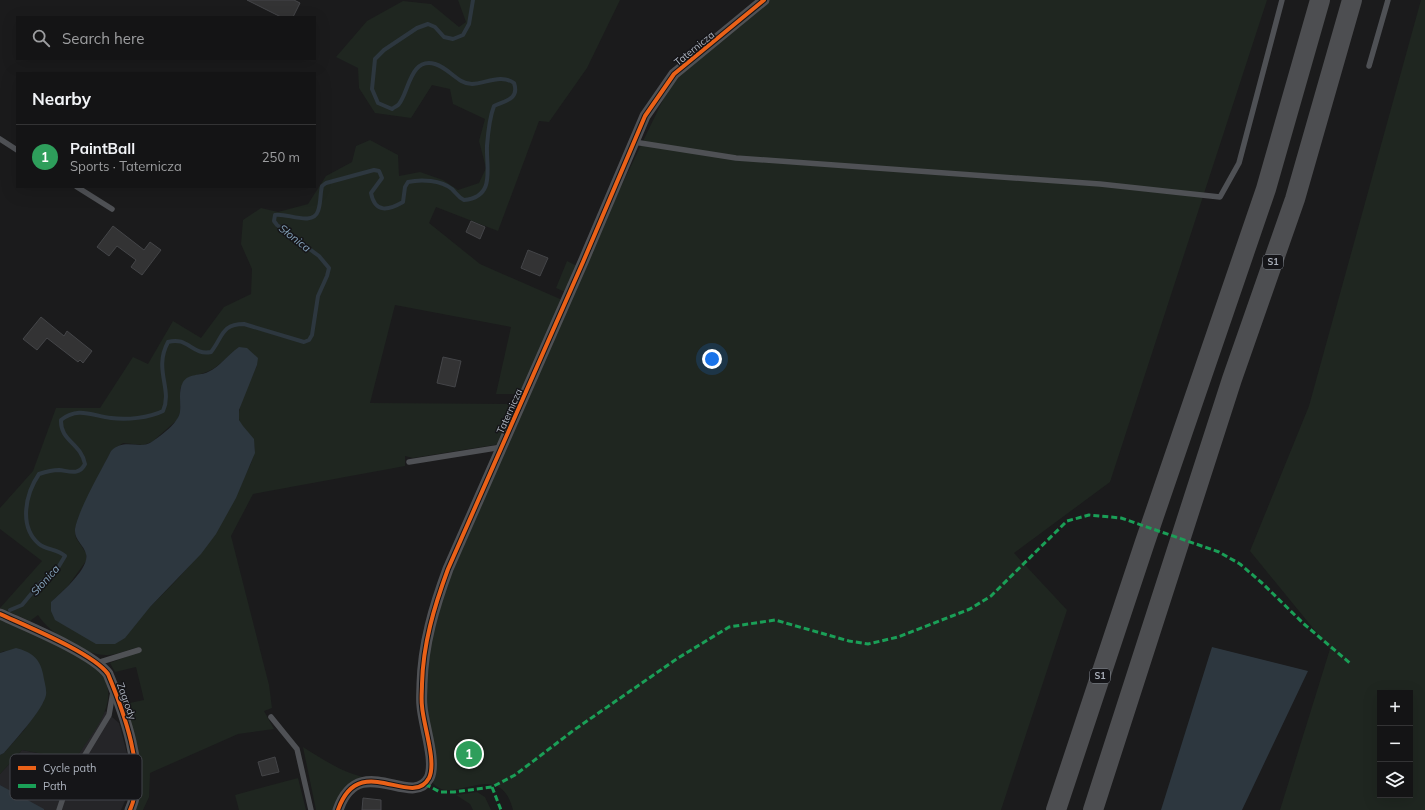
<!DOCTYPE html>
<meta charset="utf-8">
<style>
:root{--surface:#141415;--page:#212122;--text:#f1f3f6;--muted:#9d9ea0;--line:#333334;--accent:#8c9099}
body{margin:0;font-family:Mulish,sans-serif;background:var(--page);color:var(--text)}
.controls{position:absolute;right:12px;bottom:12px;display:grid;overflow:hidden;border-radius:0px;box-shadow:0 4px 16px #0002}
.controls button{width:36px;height:36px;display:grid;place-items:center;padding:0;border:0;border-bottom:1px solid var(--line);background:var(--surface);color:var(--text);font:20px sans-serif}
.you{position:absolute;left:712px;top:359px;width:14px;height:14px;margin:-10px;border:3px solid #fff;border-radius:50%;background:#1a73e8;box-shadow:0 0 0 6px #1a73e833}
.badge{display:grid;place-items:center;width:26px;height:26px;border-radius:50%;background:var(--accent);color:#fff;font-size:13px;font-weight:700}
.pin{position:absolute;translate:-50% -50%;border:2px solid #fff;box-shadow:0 1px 4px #0006}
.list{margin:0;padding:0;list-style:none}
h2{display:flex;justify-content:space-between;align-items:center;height:52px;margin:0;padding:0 16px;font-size:17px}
h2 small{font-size:13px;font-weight:400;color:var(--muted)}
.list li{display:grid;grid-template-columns:26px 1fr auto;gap:12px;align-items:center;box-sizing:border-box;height:64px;padding:0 16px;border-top:1px solid var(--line)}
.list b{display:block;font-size:15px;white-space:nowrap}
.list p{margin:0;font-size:13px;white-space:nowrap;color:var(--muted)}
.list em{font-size:13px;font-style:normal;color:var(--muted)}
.icon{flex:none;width:22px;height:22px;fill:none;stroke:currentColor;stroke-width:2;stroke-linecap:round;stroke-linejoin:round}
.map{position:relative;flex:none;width:1425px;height:810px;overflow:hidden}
.search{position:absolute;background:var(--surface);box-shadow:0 4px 16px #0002;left:16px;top:16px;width:300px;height:44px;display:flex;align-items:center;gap:10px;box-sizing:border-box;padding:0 14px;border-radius:0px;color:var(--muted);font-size:15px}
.panel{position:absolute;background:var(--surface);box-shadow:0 4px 16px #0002;left:16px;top:72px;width:300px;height:116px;border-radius:0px}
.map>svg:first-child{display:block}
.built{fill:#252528}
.green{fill:#1f2620;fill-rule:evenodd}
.water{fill:#2d373f}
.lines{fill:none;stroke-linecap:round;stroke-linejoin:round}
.stream{stroke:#2d373f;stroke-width:4}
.building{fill:#333334;stroke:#444548}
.service{stroke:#4f5155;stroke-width:5.5}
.minor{stroke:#4f5155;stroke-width:11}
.motorway{stroke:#4d4e51;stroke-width:20}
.quiet{stroke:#1a9f57;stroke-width:3;stroke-dasharray:6 3;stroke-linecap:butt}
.cycleway-casing{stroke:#151518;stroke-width:6}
.cycleway{stroke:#ea6118;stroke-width:4}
.labels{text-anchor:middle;stroke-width:3;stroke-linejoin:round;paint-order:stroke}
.shield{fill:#151518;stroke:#7f838c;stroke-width:1}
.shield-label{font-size:9px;font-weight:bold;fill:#acb2bd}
.street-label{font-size:10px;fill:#acb2bd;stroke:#151518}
.water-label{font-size:11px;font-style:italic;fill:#83a1b9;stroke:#151518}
.key{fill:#151518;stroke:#42444a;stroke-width:1}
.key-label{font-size:11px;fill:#acb2bd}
</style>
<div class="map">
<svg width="1425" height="810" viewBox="0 0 1425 810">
<rect width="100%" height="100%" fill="#1b1b1c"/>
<path class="built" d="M105 711 119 723 129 761 133 783 121 810H44L0 785V774L22 750 75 760Z"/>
<path class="green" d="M458 0H620L587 68 549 122 539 121 498 231 436 207 429 223 480 264 560 299V306L523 394H496L511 327 395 305 370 403 518 404 500 444 413 458 405 456V466L253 494 231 536 269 685 272 708 264 711 274 729 238 734 150 773 149 797 143 810H134L125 704 144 700 136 667 115 672 110 663 141 651 140 647C129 649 118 655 107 655 85 656 49 633 38 615L30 621 0 608 42 561 0 529V508L33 471 56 408H100L133 357 148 364 173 321 201 338 224 307 251 294 252 269 241 244 243 220 261 208 278 212 308 204 326 176 352 162 356 146 370 140 398 155 399 176 420 172 443 180 458 190 479 183 486 168 479 141 485 119 453 104 450 89 432 85 411 118 375 113 359 88 358 68 336 57 367 21 403 1 431 4 459 27 466 22ZM234 351 257 365C252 378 237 405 239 419 241 433 258 435 254 453 253 461 247 471 244 478 222 532 191 567 150 607L51 602 68 586 86 561V553L76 538 75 531 78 518 111 451 123 443 143 445 152 442 177 420 180 413V389L189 377C213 372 217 367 234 351Z
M768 0H1267L1110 482 1014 553 1067 610 1001 810H513C499 755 452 809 432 782L425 684 435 613 584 263 675 75Z
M1421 0H1425V810H1280L1330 649 1250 551 1309 406ZM1380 693H1410V795H1380Z
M567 261 577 266 567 290 563 291 556 288Z
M0 617 92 664C129 695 94 729 75 760L22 750 0 774V755L4 753 25 729 44 701 4 651 0 653Z
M303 747C325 761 345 774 371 779L334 810H316Z
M298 778 306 810H239L235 795Z
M477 792 485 797 491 810H473L470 804 456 795Z"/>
<path class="water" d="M239 347 247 348 258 358 257 365 239 410V420L243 426 254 439 255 453 236 498 216 534 201 554 150 607 125 638 115 644H96L55 620 51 611V602C61 593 90 568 86 554 84 545 74 540 75 529 78 510 101 471 111 451 125 437 140 451 153 441 162 435 178 423 180 412 181 402 178 391 183 382 189 373 200 376 208 372 220 367 228 354 239 347Z
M1212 647 1308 671 1242 810H1161Z
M16 648C31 652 40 658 43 674 44 681 47 689 46 695 43 710 14 741 4 753L0 755V653Z
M0 785 44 809V810H0Z"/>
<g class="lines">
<path class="stream" d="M10 610 22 605 41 582 56 571 65 556C58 549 46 550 39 544 18 526 26 493 39 474 45 472 51 470 59 470 69 471 79 476 85 464 81 443 60 441 61 420 78 406 93 416 111 418 127 420 149 418 163 411 173 389 153 370 168 342 188 336 192 356 211 352 223 337 221 324 244 324L304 342 309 340 312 335 318 296 327 276 329 268 319 256 277 225 274 221 275 215C285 212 313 227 318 211 321 203 320 194 322 186L326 183 374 170 379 171 382 178 371 193C375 214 389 210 403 202L405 187 408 182C421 179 441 180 452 189 456 193 458 197 464 200 496 197 486 168 487 146 488 133 489 119 494 106 503 101 520 100 514 83 502 74 486 83 472 84 458 84 449 68 435 64 410 57 409 92 399 104 398 106 394 107 392 109L378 103 372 89 375 59 384 50 417 28 428 24 435 27 444 37 453 39 463 35 469 24 473 0"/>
</g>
<path class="building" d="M247 0H294L300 3 293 17H281Z
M471 221 485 227 480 239 466 232Z
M113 226 144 250 150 242 161 250 142 275 131 267 136 260 117 246 109 256 97 247Z
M528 250 548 258 540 276 521 268Z
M41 317 64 336 67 331 92 351 83 363 80 360 78 362 47 338 37 350 23 339Z
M443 357 461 361 455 387 437 383Z
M275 757 279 772 262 776 258 762Z
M363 798 381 800V810H362Z"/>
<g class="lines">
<path class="service" d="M1369 66 1388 0
M0 139 17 150
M634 142 736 158 1100 184 1220 197 1239 163 1282 0
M77 187 112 209
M409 462 502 447
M97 663 139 650
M271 717 297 749 311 810
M59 810 68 783 109 715 113 692"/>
<path class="minor" d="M0 614C26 626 93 653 108 674 123 710 147 773 130 810
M338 810C359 749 412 810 429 778 437 762 423 724 422 706 421 699 422 691 422 684 423 644 434 607 448 569L583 262 645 116 674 74 764 0"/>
<path class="motorway" d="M1056 810 1145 542 1266 189 1320 0
M1093 810 1232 379 1295 199 1352 0"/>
<path class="quiet" d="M425 784 440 792H454L492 787 515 775 574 730 678 658 729 627 775 620 849 641 868 644 898 637 970 609 991 596 1067 521 1089 515 1121 518 1219 552 1240 564 1262 583 1304 624 1351 664
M492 787 501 810"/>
<defs>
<path id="cycleway" d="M0 614C26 626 93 653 108 674 123 710 147 773 130 810
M338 810C359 749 412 810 429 778 437 762 423 724 422 706 421 699 422 691 422 684 423 644 434 607 448 569L583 262 645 116 674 74 764 0"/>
</defs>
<use href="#cycleway" class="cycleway-casing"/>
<use href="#cycleway" class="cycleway"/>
</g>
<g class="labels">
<g class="shield">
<rect x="1263" y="255" width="20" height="14" rx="3"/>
<rect x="1090" y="669" width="20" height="14" rx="3"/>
</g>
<g class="shield-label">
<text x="1273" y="265">S1</text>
<text x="1100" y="679">S1</text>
</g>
<g class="street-label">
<text transform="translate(694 48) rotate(-39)" y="4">Taternicza</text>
<text transform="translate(509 411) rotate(-66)" y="4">Taternicza</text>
<text transform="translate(127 701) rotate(70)" y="4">Zagrody</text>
</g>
<g class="water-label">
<text transform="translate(295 238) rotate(38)" y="4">Słonica</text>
<text transform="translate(45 580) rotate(-48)" y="4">Słonica</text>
</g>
</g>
<rect x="10" y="754" width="132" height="46" rx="6" class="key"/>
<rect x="18" y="766" width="18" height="4" fill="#ea6118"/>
<rect x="18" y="784" width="18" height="4" fill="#1a9f57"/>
<g class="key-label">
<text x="43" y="772">Cycle path</text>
<text x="43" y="790">Path</text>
</g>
</svg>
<div class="controls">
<button>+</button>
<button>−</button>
<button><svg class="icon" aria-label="layers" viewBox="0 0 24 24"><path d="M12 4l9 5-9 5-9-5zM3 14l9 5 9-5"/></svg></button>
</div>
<div class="you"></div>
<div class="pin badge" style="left:469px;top:754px;background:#2e9e5b">1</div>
<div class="search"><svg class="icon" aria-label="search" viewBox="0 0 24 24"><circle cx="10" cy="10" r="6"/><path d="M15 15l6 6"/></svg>Search here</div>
<section class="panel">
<h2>Nearby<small></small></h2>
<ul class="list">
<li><span class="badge" style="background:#2e9e5b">1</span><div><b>PaintBall</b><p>Sports · Taternicza</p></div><em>250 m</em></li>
</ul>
</section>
</div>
